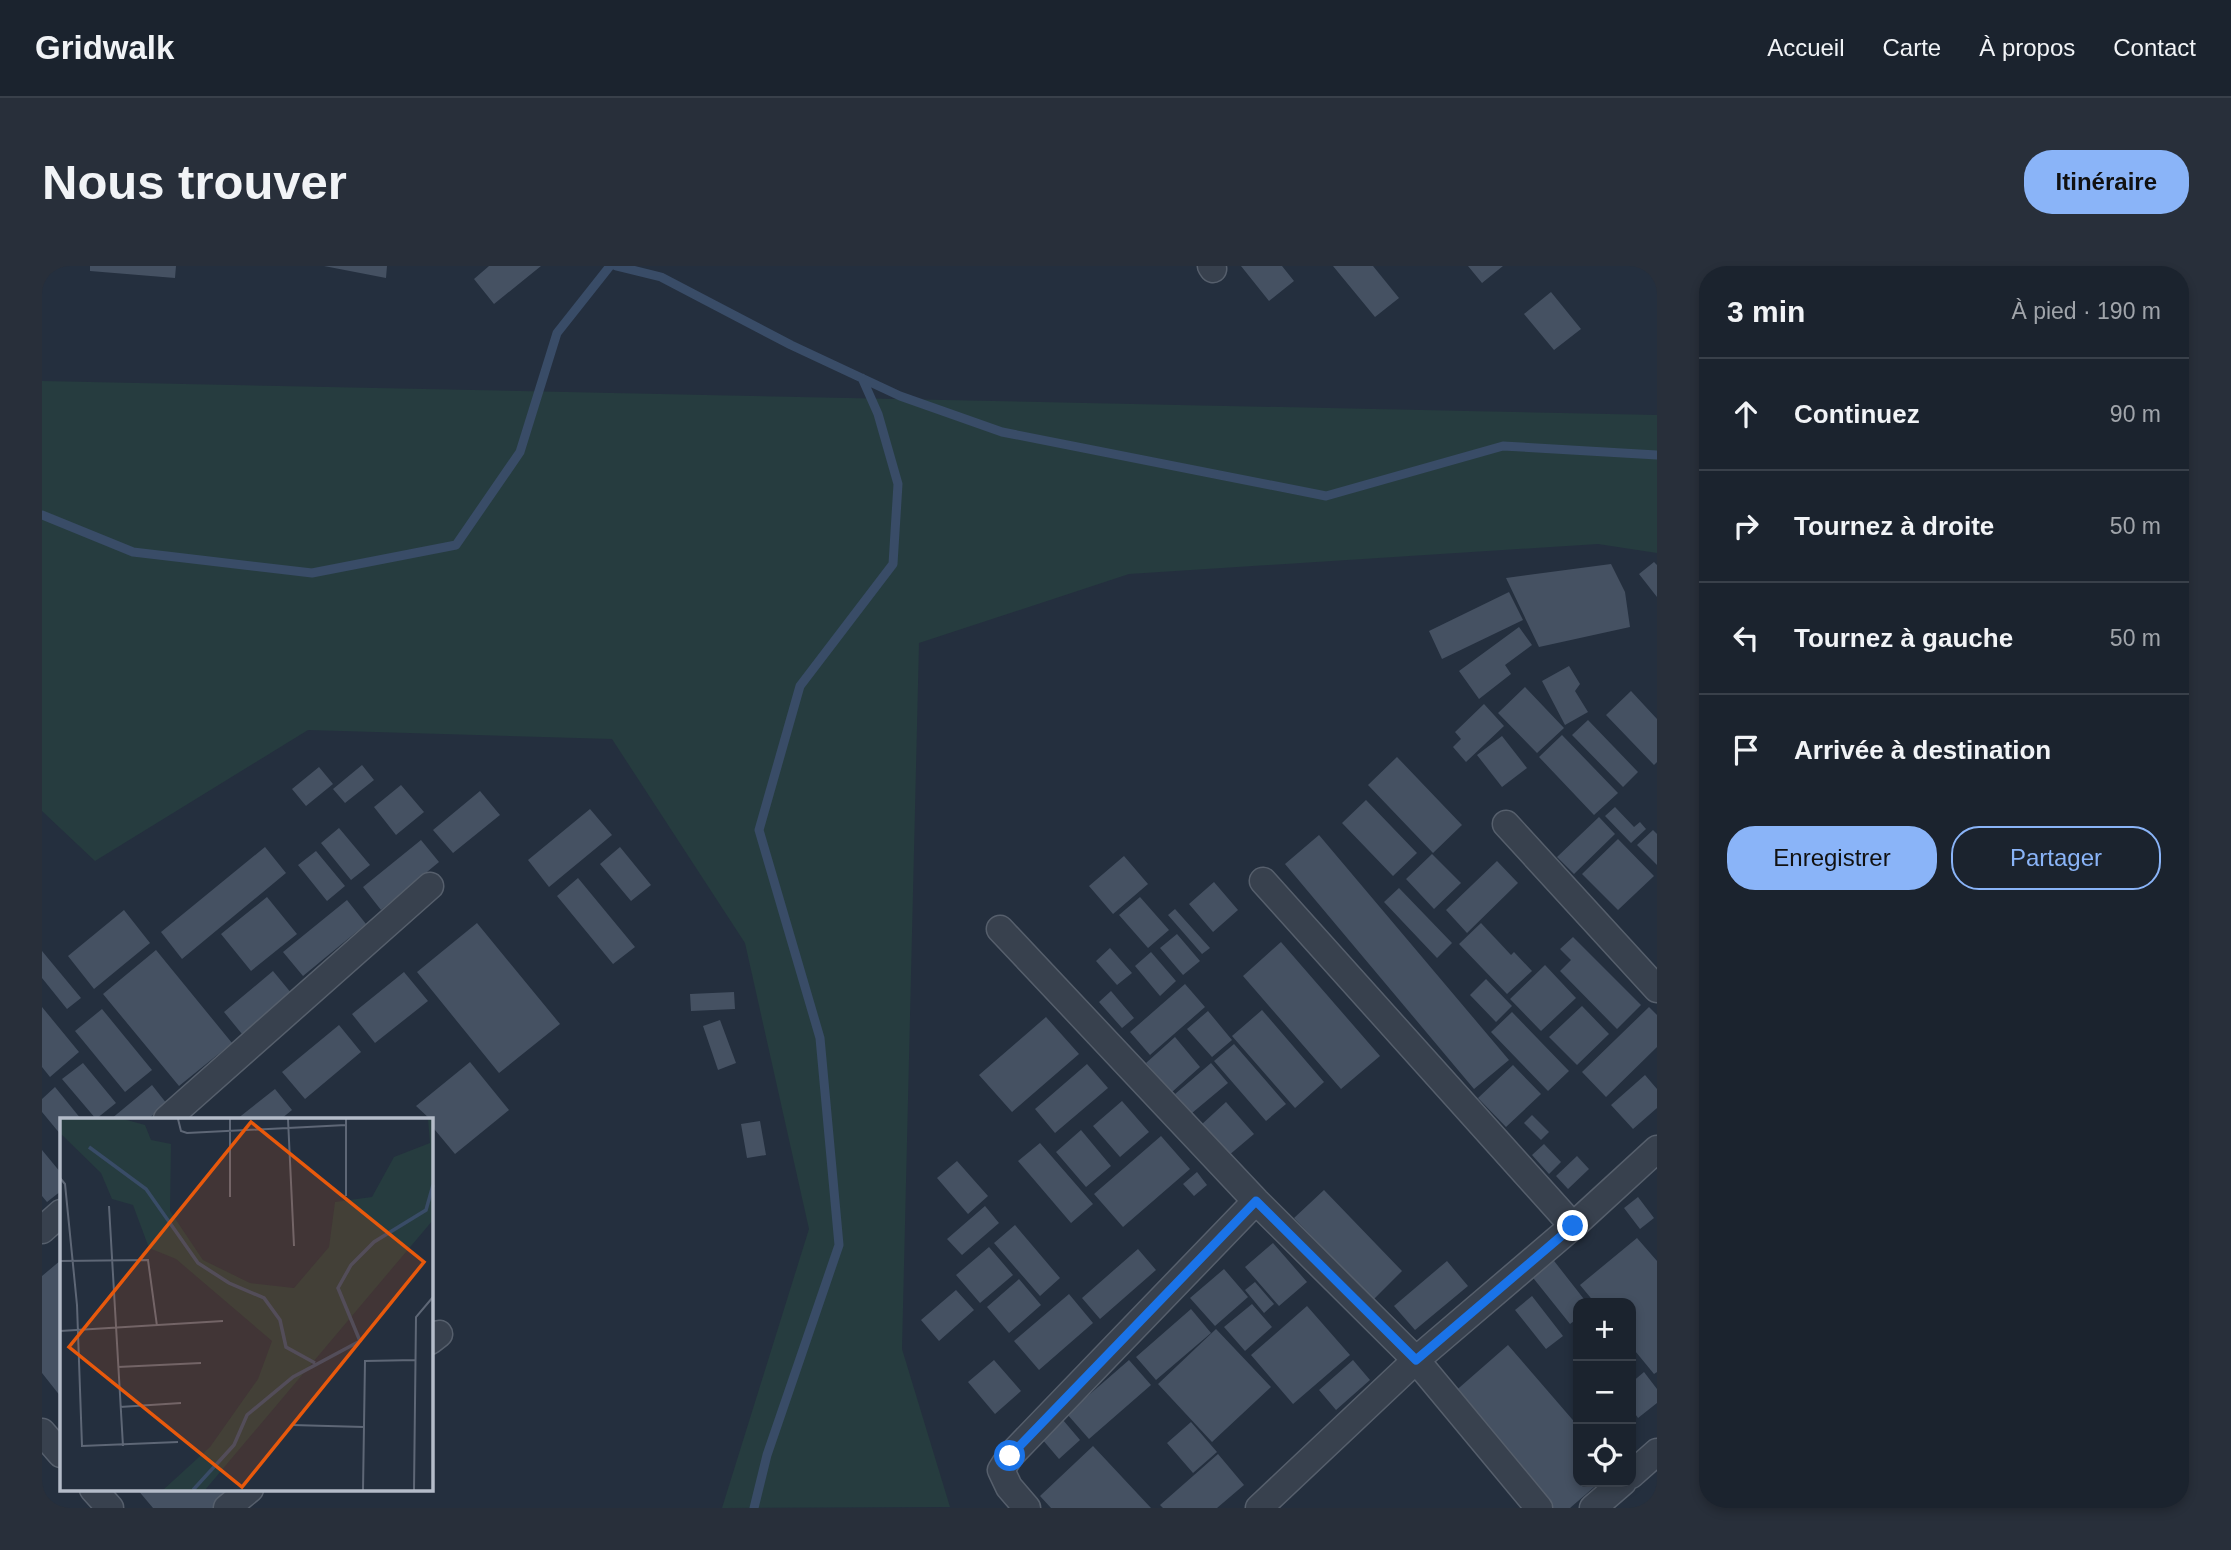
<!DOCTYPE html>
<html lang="fr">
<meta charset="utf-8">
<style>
:root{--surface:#1b232e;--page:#282f3a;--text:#f1f3f6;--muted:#a0a4aa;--line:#39404a;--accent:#8ab4f8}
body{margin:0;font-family:Arial,sans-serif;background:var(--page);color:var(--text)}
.controls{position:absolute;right:21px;bottom:21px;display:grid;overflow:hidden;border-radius:14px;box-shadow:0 4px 10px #0003}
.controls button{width:63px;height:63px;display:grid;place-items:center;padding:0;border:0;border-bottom:2px solid var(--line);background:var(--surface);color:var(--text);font:35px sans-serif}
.stop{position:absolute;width:21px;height:21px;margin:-16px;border:5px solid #1a73e8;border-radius:50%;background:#fff}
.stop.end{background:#1a73e8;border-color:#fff;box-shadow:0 2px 7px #0008}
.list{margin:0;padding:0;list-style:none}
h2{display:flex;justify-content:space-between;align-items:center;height:91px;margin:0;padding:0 28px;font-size:30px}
h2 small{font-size:23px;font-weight:400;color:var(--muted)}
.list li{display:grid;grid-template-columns:46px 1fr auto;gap:21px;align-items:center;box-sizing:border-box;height:112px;padding:0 28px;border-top:2px solid var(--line)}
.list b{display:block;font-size:26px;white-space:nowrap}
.list em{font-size:23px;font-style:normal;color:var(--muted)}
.actions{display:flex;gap:14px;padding:21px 28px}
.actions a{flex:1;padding:16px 0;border:2px solid var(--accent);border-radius:28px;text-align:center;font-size:24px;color:var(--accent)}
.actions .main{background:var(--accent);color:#111}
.icon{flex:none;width:38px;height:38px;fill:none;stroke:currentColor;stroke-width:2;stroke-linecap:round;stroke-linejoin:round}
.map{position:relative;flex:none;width:1615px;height:1242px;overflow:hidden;border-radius:28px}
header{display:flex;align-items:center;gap:42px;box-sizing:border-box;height:98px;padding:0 35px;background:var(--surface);border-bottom:2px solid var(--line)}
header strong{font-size:33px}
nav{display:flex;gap:38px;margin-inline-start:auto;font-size:24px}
.intro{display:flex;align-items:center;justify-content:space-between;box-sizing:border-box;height:168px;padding:0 42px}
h1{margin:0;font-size:49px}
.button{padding:18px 32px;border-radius:28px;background:var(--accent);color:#111;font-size:24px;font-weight:700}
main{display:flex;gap:42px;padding:0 42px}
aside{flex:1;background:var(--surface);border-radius:28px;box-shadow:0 4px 10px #0003}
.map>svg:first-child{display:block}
.green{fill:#263c3f}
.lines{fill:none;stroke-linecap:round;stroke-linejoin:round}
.stream{stroke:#394c67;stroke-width:9}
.building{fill:#455162}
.minor-casing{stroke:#565f6c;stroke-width:29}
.minor{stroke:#38414e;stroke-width:26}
.route{stroke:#1a73e8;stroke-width:9}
.inset-river{fill:none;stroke:#394c67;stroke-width:3.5}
.inset-road{fill:none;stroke:#5e6776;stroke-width:2}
.view{fill:#e8590c;fill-opacity:0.15;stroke:#e8590c;stroke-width:3.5}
.inset-edge{fill:none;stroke:#b4bcc9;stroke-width:3.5}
</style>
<header>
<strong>Gridwalk</strong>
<nav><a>Accueil</a><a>Carte</a><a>À propos</a><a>Contact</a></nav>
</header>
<div class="intro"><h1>Nous trouver</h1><a class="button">Itinéraire</a></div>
<main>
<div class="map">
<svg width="1615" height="1242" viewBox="0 0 1615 1242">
<rect width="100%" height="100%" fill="#242f3e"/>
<path class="green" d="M0 115 1615 149V287L1556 278 1087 308 877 377 860 1083 908 1241 680 1242 767 963 703 677 570 473 266 464 53 595 0 545Z"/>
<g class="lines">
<path class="stream" d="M574 0 619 11 749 79 858 130 960 166 1284 230 1461 180 1615 189
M0 249 91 286 270 307 414 279 478 186 515 67 568 0
M712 1242 725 1189 797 979 778 772 717 564 758 420 851 298 856 218 836 148 820 112"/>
</g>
<path class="building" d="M48 0H134L133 12 48 5Z
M282 0H345L344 12Z
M447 0H499L452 38 432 13Z
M1199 0H1240L1252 15 1227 35Z
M1291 0H1331L1357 32 1333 51Z
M1426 0H1461L1440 17Z
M1509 26 1539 63 1512 84 1482 48Z
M1612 296 1615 299V331L1597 308Z
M1569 298 1583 326 1588 361 1497 381 1464 312Z
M1467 326 1481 354 1400 393 1387 365Z
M1477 361 1490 379 1463 399 1469 408 1437 433 1417 405Z
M1527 400 1538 418 1533 425 1546 446 1523 459 1500 415Z
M1483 421 1522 462 1495 487 1456 447Z
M1589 425 1615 453V496L1612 499 1564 449Z
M1442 438 1462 460 1424 496 1411 481 1419 473 1413 466Z
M1546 454 1596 506 1581 521 1530 469Z
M1520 469 1576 527 1552 549 1497 491Z
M1460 470 1485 502 1460 521 1435 489Z
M1355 491 1420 559 1391 587 1326 519Z
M320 499 332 514 303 537 291 523Z
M277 501 291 518 264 540 250 523Z
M359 519 382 546 354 569 332 541Z
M438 525 458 549 411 587 391 564Z
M1324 534 1375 587 1351 610 1300 557Z
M1573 541 1592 561 1598 556 1604 563 1589 577 1563 550Z
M548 543 570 569 507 621 486 594Z
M1557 551 1573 568 1532 608 1515 591Z
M297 562 328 599 309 614 279 577Z
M1611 564 1615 568V599L1595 579Z
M1277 569 1467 794 1432 823 1243 598Z
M1576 573 1612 610 1576 644 1540 608Z
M379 574 397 596 339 644 321 621Z
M223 581 244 607 140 693 119 666Z
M578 581 609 619 589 635 558 598Z
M274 585 303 620 285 635 256 599Z
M1390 588 1419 617 1392 643 1364 613Z
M1082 590 1106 618 1071 648 1047 620Z
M1455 595 1476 617 1425 667 1404 644Z
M536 612 593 681 571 698 515 630Z
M1172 616 1196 644 1171 666 1147 638Z
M1357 622 1410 677 1395 692 1342 636Z
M225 631 255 668 209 705 179 668Z
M1098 631 1127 664 1106 682 1077 649Z
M305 634 324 658 261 710 241 686Z
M1133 643 1168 682 1160 688 1126 649Z
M82 644 108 677 52 723 26 690Z
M435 657 518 758 457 807 375 706Z
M1439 657 1469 689 1472 686 1490 705 1465 728 1417 678Z
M1135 668 1158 695 1141 709 1118 682Z
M1531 671 1599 739 1575 763 1518 705 1529 694 1518 683Z
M1239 676 1338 790 1299 823 1201 710Z
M1068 682 1090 707 1075 719 1054 695Z
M114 684 190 777 137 820 61 728Z
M0 685 39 732 25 743 0 712Z
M1109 686 1134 715 1118 730 1093 700Z
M1503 699 1534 732 1499 765 1468 733Z
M231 705 250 728 200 768 182 746Z
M362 706 386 735 333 777 310 748Z
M1444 713 1470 740 1454 756 1428 729Z
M1143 718 1163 741 1108 789 1088 766Z
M1069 725 1092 752 1080 762 1057 736Z
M692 726 693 743 649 745 648 728Z
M1540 740 1567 768 1535 799 1507 771Z
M0 741 37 786 8 811 0 801Z
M1607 741 1615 749V781L1564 831 1540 806Z
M60 743 110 804 83 826 33 765Z
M1220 744 1282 816 1253 842 1190 770Z
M1166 745 1190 774 1170 791 1145 763Z
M1470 746 1527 805 1506 825 1449 766Z
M1004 751 1037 788 970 846 937 809Z
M678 754 694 797 676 804 661 760Z
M297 759 319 786 263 833 240 806Z
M1133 771 1158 801 1130 826 1104 797Z
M1192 778 1244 838 1224 855 1172 795Z
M428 796 467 844 413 888 388 858V853L374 840Z
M41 797 74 837 54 853 20 813Z
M1169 797 1186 817 1150 847 1133 828Z
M1045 798 1066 822 1013 867 993 843Z
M1471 799 1499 828 1464 861 1436 832Z
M1603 809 1615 823V842L1591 863 1569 839Z
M110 819 125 838 106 853H69Z
M13 821 39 853H19V869L0 846V833Z
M233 823 250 844 239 853H195Z
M1080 835 1107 866 1078 891 1051 860Z
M1184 836 1212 868 1186 890 1159 859Z
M1490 849 1507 866 1499 874 1482 857Z
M718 855 724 889 705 892 699 858Z
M1039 864 1069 900 1044 921 1014 886Z
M1119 870 1148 903 1081 961 1052 928Z
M998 877 1051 938 1029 957 976 895Z
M1502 878 1519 896 1507 908 1490 889Z
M0 884 19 907V925L5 936 0 930Z
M1535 890 1547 903 1526 923 1514 910Z
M915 895 946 930 926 948 895 912Z
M1155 906 1165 919 1152 930 1141 918Z
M1282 924 1360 1005 1331 1034 1252 952Z
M1596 931 1612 952 1598 963 1582 942Z
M943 940 957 957 920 989 905 973Z
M973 959 1018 1012 998 1030 952 977Z
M1595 972 1615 995V1106L1612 1108 1589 1080V1037H1553L1538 1019Z
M1231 977 1265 1016 1237 1040 1203 1001Z
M947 981 971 1009 938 1037 914 1009Z
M1096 983 1114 1004 1058 1053 1040 1032Z
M1509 991 1545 1037H1536V1052L1528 1058 1488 1008Z
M19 994V1131L0 1107V1010Z
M1405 995 1426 1020 1373 1064 1352 1040Z
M1182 1003 1206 1031 1173 1060 1148 1032Z
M977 1013 999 1039 967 1067 945 1041Z
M1213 1016 1232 1038 1222 1047 1203 1024Z
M914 1024 932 1044 897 1075 879 1054Z
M1027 1028 1051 1057 997 1104 972 1075Z
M1490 1030 1521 1070 1504 1083 1473 1044Z
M1210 1038 1230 1061 1203 1085 1182 1061Z
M1265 1040 1308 1089 1251 1138 1209 1089Z
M1149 1043 1169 1067 1114 1114 1094 1091Z
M1174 1063 1229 1121 1170 1176 1116 1118Z
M1466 1079 1536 1160V1216H1558L1528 1242H1509L1410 1128Z
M952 1094 979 1125 953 1148 926 1116Z
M1087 1094 1109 1119 1047 1173 1025 1148Z
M1311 1094 1328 1114 1294 1144 1277 1124Z
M1602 1106 1615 1123V1137L1596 1152 1589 1142V1117Z
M1021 1154 1038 1174 1017 1193 1000 1173Z
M1149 1156 1175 1186 1151 1207 1125 1177Z
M1051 1180 1109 1242H1009L998 1230Z
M1176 1188 1202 1219 1175 1242H1121L1118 1239Z
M95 1223H204L181 1242H111Z"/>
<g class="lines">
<defs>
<path id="minor" d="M1169 0 1171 3
M1464 558 1615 723
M1221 615 1531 960
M958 663 1214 935 1374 1094 1497 1242
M125 853 388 620
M0 964 19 947
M388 1075 397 1068
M0 1166 19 1188
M1589 1209 1615 1186
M51 1223 68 1242
M185 1242 208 1223
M985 1242 967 1221 959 1204 968 1190 1214 935
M1217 1242 1374 1094 1531 960 1615 883
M1551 1242 1581 1216"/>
</defs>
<use href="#minor" class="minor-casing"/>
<use href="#minor" class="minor"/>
</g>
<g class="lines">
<path class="route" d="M968 1190 1214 935 1374 1094 1531 960"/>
</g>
<g transform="translate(18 852)">
<rect width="373" height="373" fill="#242f3e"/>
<path d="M0 1H63L85 7 91 22 111 26 110 93 143 142 190 165 234 170 269 129 275 84 312 79 334 39 370 25 368 1H373V102L145 372H103L150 329 198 261 212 223 116 141 89 130 73 87 52 81 41 55 0 15Z" fill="#263c3f"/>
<path class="inset-river" d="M29 29 86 71 138 145 169 165 204 180 220 202 226 229 255 245M133 372 174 327 187 297 233 259 300 223 278 170 291 147 314 124 366 92 373 67"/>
<path class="inset-road" d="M118 1 121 13 127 15 286 7M170 1V79M228 1 234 128M286 1V78M0 60 5 66 17 187 22 328 118 324M49 88 63 328M0 143 88 142 97 208M0 213 163 203M58 249 141 245M60 289 121 285M232 307 304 309M303 372 305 243 356 242M354 372 356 199 373 179"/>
<path class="view" d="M191 4 364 144 182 369 9 229Z"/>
<rect width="373" height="373" class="inset-edge"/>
</g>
</svg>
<div class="controls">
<button>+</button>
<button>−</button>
<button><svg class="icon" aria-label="locate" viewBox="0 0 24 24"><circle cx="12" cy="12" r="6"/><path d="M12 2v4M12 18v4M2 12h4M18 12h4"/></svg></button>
</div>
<div class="stop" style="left:968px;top:1190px"></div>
<div class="stop end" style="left:1531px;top:960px"></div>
</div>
<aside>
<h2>3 min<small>À pied · 190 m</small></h2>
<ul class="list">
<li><svg class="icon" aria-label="ahead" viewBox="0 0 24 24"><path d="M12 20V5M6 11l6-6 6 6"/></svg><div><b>Continuez</b></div><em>90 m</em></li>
<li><svg class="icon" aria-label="right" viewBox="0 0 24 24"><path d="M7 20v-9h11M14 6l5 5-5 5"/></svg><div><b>Tournez à droite</b></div><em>50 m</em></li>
<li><svg class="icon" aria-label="left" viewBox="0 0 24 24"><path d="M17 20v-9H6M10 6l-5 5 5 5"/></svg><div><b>Tournez à gauche</b></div><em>50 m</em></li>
<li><svg class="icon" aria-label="arrive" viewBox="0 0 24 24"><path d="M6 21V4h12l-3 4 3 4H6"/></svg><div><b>Arrivée à destination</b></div></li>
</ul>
<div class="actions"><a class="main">Enregistrer</a><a>Partager</a></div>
</aside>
</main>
